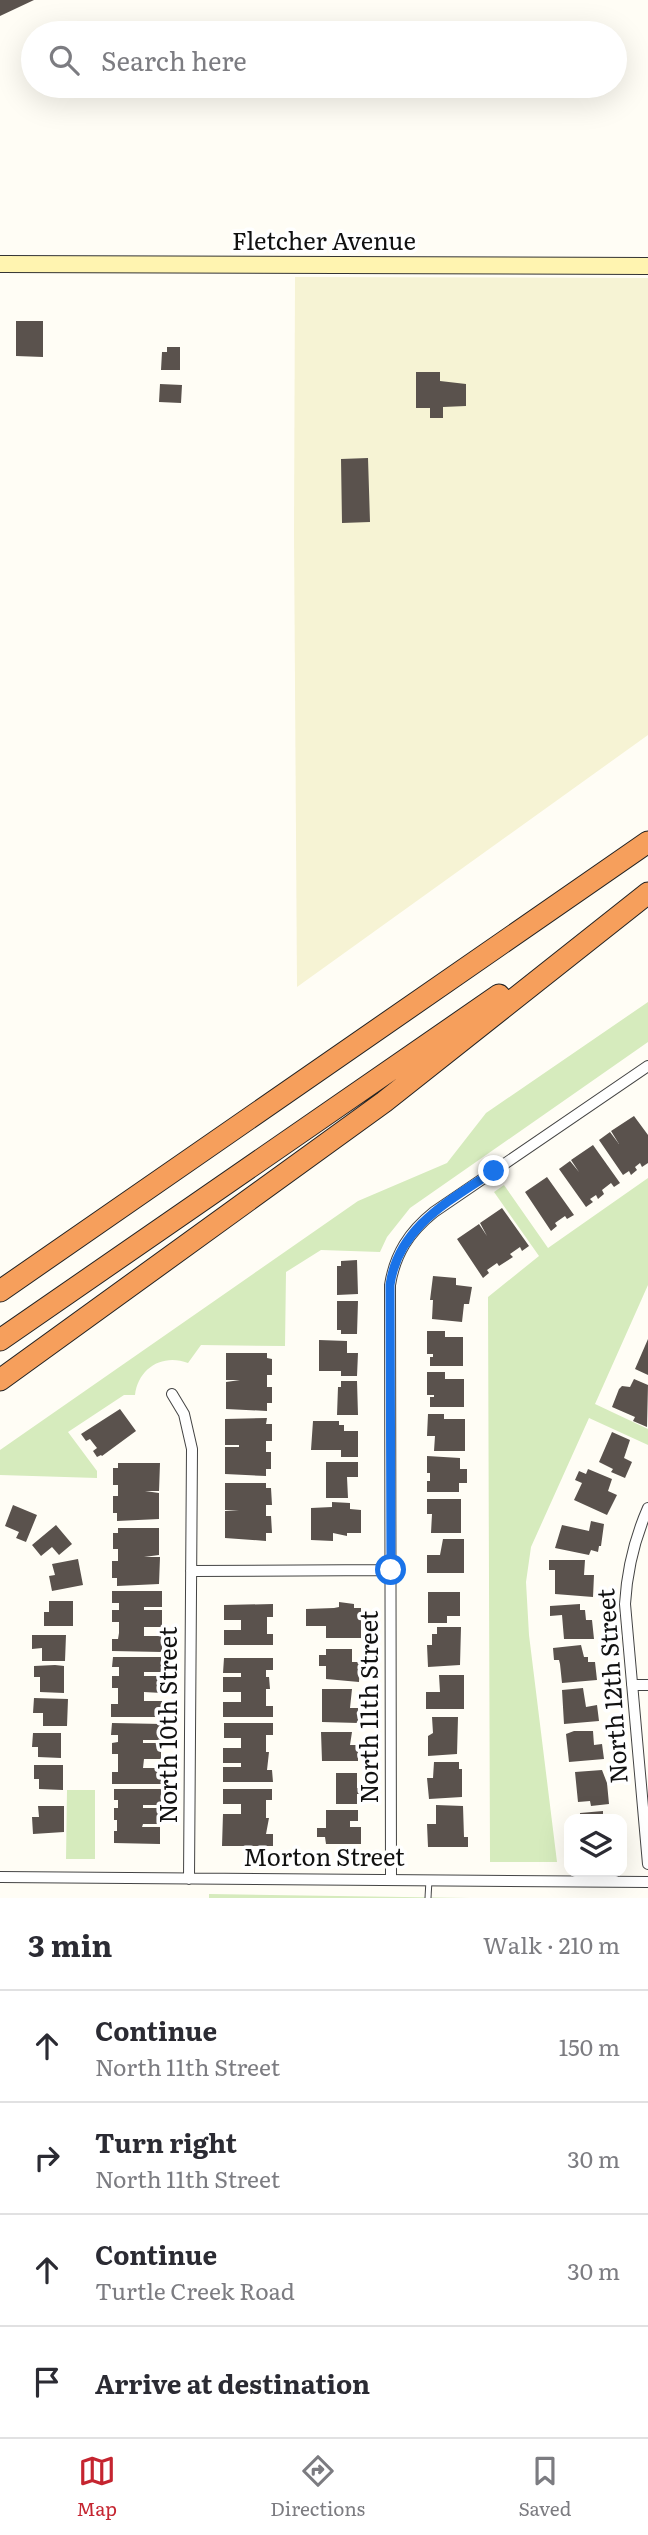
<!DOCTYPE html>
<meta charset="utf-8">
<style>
:root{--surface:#fff;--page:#f2f2f3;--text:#2b2b33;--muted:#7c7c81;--line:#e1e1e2;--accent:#c52530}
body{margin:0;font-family:Literata,serif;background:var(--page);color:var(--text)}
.controls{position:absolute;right:21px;bottom:21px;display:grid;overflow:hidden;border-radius:14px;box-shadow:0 7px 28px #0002}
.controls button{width:63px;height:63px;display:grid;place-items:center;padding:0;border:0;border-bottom:2px solid var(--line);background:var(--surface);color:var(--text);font:35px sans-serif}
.stop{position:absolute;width:21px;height:21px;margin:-16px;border:5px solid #1a73e8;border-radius:50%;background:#fff}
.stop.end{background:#1a73e8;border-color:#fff;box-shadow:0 2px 7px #0008}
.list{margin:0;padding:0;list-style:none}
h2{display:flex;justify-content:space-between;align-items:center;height:91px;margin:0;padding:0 28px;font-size:30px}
h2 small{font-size:23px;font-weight:400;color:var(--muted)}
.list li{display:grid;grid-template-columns:46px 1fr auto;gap:21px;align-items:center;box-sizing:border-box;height:112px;padding:0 28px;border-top:2px solid var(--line)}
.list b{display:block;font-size:26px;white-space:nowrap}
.list p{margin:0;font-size:23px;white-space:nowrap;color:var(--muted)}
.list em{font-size:23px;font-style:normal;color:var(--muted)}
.icon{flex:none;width:38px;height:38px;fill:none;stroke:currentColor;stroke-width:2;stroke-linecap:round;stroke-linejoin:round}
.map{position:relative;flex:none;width:648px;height:1898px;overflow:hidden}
.search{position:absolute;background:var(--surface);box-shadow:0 7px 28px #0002;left:21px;right:21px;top:21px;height:77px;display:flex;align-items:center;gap:18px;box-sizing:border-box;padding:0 24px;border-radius:38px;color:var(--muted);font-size:26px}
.sheet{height:539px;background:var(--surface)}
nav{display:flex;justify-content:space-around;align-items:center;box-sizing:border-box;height:98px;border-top:2px solid var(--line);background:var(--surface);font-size:19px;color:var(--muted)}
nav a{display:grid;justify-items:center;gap:4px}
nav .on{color:var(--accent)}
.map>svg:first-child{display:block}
.farmland{fill:#f6f3d4}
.green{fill:#d6ebbd}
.building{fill:#5a524d}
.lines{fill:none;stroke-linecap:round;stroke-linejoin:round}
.lane-casing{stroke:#444;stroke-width:7}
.street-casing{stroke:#444;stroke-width:12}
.secondary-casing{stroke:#333;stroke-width:18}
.highway-casing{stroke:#222;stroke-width:23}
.lane{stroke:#fff;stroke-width:5}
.street{stroke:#fff;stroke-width:10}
.secondary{stroke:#fff4b0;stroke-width:16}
.highway{stroke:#f69f5c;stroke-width:21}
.route{stroke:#1a73e8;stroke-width:9}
.labels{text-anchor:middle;stroke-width:7;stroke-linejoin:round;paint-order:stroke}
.street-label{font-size:24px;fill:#111;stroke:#fff}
</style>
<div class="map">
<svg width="648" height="1898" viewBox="0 0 648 1898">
<rect width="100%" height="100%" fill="#fffdf5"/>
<path class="farmland" d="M295 277 648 278V735L297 987 294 534Z"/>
<path class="green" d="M648 1002V1042L410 1208 387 1237 380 1252 321 1250 286 1272 285 1346 201 1345 188 1363C163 1353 138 1368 135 1395H124L68 1432 97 1471V1478L0 1475V1450L358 1201 447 1163 486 1113Z
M648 1178V1285L595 1404 648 1429V1445L589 1418 531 1547 526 1582 529 1635 557 1862H490L488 1297 539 1256 494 1192 504 1185 548 1248Z
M67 1790H95V1859H66Z
M209 1894 471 1898H209Z"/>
<path class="building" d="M0 0H34L0 16Z
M16 321H43V357L16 356Z
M167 347H180V370H161L162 352H167Z
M416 372H440V381L466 384V406L443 407V418H430V408H416Z
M160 384 182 385 181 403 159 402Z
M368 458 370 522 342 523 341 459Z
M634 1116 648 1135V1163L642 1167 640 1163 635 1167 637 1170 631 1175 629 1171 623 1175 599 1140 610 1132 619 1144 611 1131Z
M593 1145 620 1183 614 1187 611 1183 602 1190 604 1194 598 1199 596 1195 590 1199 593 1202 586 1207 559 1169 570 1161 579 1172 571 1160Z
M547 1177 574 1215 567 1219 565 1216 555 1223 557 1226 551 1231 525 1192Z
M502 1208 529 1246 522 1251 520 1247 510 1254 513 1257 499 1266 497 1263 487 1270 489 1273 483 1278 457 1239 479 1224 487 1236 480 1223Z
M357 1260 358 1294 337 1295V1266H341V1261Z
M433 1276 456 1278V1285L472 1287 469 1304H464L462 1322 432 1319 433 1300H430Z
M337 1301H358L357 1334H341V1330H337Z
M427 1331H445V1337H463V1366H430V1357H433V1354H427Z
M648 1339V1375L635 1369Z
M319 1340 347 1341V1353H358L357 1376H341V1371H319Z
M226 1353H267V1358L272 1359V1375H267V1387H272V1403H267V1411L226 1409V1382L240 1380H226Z
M427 1372H445V1379H464V1407H430V1397H434V1395H427Z
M634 1379 648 1385 647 1427 633 1421 635 1417 612 1407 619 1389 622 1386 630 1387Z
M341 1381H357L358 1415H337L338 1387H341Z
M120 1409 136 1431 102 1456 101 1455 97 1457 93 1451 97 1448 93 1443 90 1439 86 1441 81 1434Z
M428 1414H444V1419H465V1451H434L435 1436H427Z
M267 1418 266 1424H272V1441H266V1452H271V1469H266V1476L225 1474V1447H239V1445H225V1419Z
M313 1421H339V1425H344V1431H358V1457H341V1450H311Z
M612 1432 630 1440 624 1458 632 1462 625 1478 611 1472 613 1469 599 1462Z
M427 1456 460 1458V1469H467V1483H459V1492H427V1481H430V1473H427Z
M326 1462H358V1477H347L348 1498H326Z
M118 1463H160L159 1491H145L159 1493V1519L117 1521V1513H113V1496H118V1485H113V1468H118Z
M588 1469 612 1479 608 1491 617 1495 607 1515 574 1500 582 1483 575 1480 579 1471 586 1474Z
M225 1483H266V1488H271L272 1505H266V1516H271L272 1533H266V1541L225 1538V1511H239L225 1510Z
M427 1499H461V1533H431L432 1514H427Z
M332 1502 350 1503V1509L361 1510V1533H347V1536L333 1533V1541L311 1540V1508L332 1507Z
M13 1505 37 1515 26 1542 16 1538 19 1532 5 1526Z
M591 1521 604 1524 601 1546H599L598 1552 591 1550 589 1555 555 1548 562 1525 589 1531Z
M56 1525 72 1544 59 1555 52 1547 41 1556 32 1545Z
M118 1528H159V1555L144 1557H160L159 1584 117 1586V1578H112V1561H118V1549H113V1533H118Z
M443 1539H464V1573H427V1555H440Z
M78 1559 83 1585 52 1591 49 1576 55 1575 52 1564Z
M549 1560H585L584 1575H594L593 1597 555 1594V1570H549Z
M112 1591H162V1607H144V1610H162V1627H144V1636H162V1652L112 1651V1639H118L119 1633V1622H112V1610H119V1603H112Z
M428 1592H460V1616H447V1623H428Z
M49 1601H73V1626H44V1612H49Z
M339 1602 354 1604V1608H361V1638H326V1626H306V1609L334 1608 339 1607Z
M273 1604V1617H267V1634H273V1645H224V1630H241V1620H224V1605Z
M580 1604V1610H585L586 1620H592L594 1639H564L562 1615 550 1616V1606Z
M437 1627H461L460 1665 428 1667 427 1645H432V1634H437Z
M32 1635H66L65 1661H42V1648L32 1649Z
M581 1645 584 1657H588V1662H595L597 1680 562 1683 560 1664 559 1660H554L553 1648Z
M326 1649H352V1662H360L359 1682 326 1679V1666H319V1655H326Z
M113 1657H161V1672H144V1676H162V1693L144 1692V1701H162V1717H111V1704H118V1688H112V1676H119V1667H112Z
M224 1658H273V1670H266V1677H269L270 1689H266V1706H273V1717H223V1702H241V1692H223V1677H241V1673H223Z
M55 1665 64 1666V1693L40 1692V1677H34V1666Z
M439 1675H464V1709H426V1692H440Z
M583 1688 586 1707 597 1705 599 1721 564 1724 562 1690Z
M322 1689H352L350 1708H358V1723L322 1722Z
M34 1698 68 1699 67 1726H43V1713H33Z
M432 1717H458L457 1754 428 1756V1736L433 1733Z
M112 1723 162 1724 161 1740H143V1743H161V1759H144L143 1768H161V1784H112V1772H118V1754H112V1743L118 1742V1735H111Z
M224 1723H273V1735H266V1752H269L267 1770H272L273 1782H223V1767H241V1763H223V1748H241V1738H224Z
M574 1731H593L594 1745 602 1744 604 1759 569 1762 566 1734Z
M321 1732H352L350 1745H358V1761H322Z
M33 1733H61V1758L38 1757V1747H32Z
M434 1762H459V1769H462V1797L429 1799 427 1778H433Z
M34 1765H63V1790L39 1789V1779H34Z
M602 1770 607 1783 609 1804 591 1806 590 1801 578 1802 575 1772Z
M336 1773H357V1788H360V1794H357V1804H336Z
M114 1789H161V1805H143V1808H161V1824H143L142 1827H160V1844L114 1843V1831H117V1820H114V1808H118V1800H114Z
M223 1789H272V1800H266V1818H269L266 1834H273V1846H222L223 1814H241V1804H223Z
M436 1805 463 1806 464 1837H468V1847H428L427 1824H436Z
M38 1806H64V1832L33 1834 32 1817H39Z
M326 1810H358V1821H350V1827H361V1844H326L325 1837H317V1828H326Z
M603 1811V1819H580V1813Z"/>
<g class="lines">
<defs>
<path id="lane" d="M428 1898 429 1880"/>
<path id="street" d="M172 1394 184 1414 192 1449 189 1879
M648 1508C634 1540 627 1569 625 1604L648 1864
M191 1571 391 1570
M632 1685H648
M0 1877 648 1882
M391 1880 390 1285C395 1254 409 1232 434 1212L648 1066"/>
<path id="secondary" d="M0 264 648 266"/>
<path id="highway" d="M0 1291 648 842
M0 1340 499 995
M0 1380 384 1102 648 893"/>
</defs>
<use href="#lane" class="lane-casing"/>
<use href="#street" class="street-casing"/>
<use href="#secondary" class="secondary-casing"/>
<use href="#highway" class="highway-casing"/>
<use href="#lane" class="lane"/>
<use href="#street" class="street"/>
<use href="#secondary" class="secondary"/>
<use href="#highway" class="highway"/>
</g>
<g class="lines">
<path class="route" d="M391 1570 390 1285C398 1227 449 1201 494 1171"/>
</g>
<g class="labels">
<g class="street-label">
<text x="324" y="250">Fletcher Avenue</text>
<text transform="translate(613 1686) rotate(-94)" y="8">North 12th Street</text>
<text transform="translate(370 1707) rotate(-90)" y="8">North 11th Street</text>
<text transform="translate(169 1725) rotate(-90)" y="8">North 10th Street</text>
<text x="324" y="1866">Morton Street</text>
</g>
</g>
</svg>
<div class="controls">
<button><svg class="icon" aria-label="layers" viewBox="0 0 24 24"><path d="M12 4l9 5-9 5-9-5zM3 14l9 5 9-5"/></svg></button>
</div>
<div class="stop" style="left:391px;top:1570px"></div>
<div class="stop end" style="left:494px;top:1171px"></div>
<div class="search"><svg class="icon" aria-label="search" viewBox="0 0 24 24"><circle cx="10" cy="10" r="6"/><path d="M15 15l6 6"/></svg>Search here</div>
</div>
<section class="sheet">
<h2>3 min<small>Walk · 210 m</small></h2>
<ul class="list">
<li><svg class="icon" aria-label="ahead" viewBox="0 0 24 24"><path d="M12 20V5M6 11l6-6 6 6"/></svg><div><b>Continue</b><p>North 11th Street</p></div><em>150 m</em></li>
<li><svg class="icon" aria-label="right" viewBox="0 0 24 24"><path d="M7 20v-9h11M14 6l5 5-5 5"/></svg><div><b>Turn right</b><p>North 11th Street</p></div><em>30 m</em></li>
<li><svg class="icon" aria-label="ahead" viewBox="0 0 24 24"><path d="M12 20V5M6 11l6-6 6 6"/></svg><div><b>Continue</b><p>Turtle Creek Road</p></div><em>30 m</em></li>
<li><svg class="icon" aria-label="arrive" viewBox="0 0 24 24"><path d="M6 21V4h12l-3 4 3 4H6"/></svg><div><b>Arrive at destination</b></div></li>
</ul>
</section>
<nav>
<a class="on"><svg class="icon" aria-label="map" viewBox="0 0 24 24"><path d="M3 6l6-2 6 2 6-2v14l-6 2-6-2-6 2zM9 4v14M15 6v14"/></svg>Map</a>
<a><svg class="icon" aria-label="directions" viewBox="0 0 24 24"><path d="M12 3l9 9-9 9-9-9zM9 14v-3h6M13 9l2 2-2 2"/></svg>Directions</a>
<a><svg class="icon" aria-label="saved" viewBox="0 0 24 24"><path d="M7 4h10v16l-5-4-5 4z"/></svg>Saved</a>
</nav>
